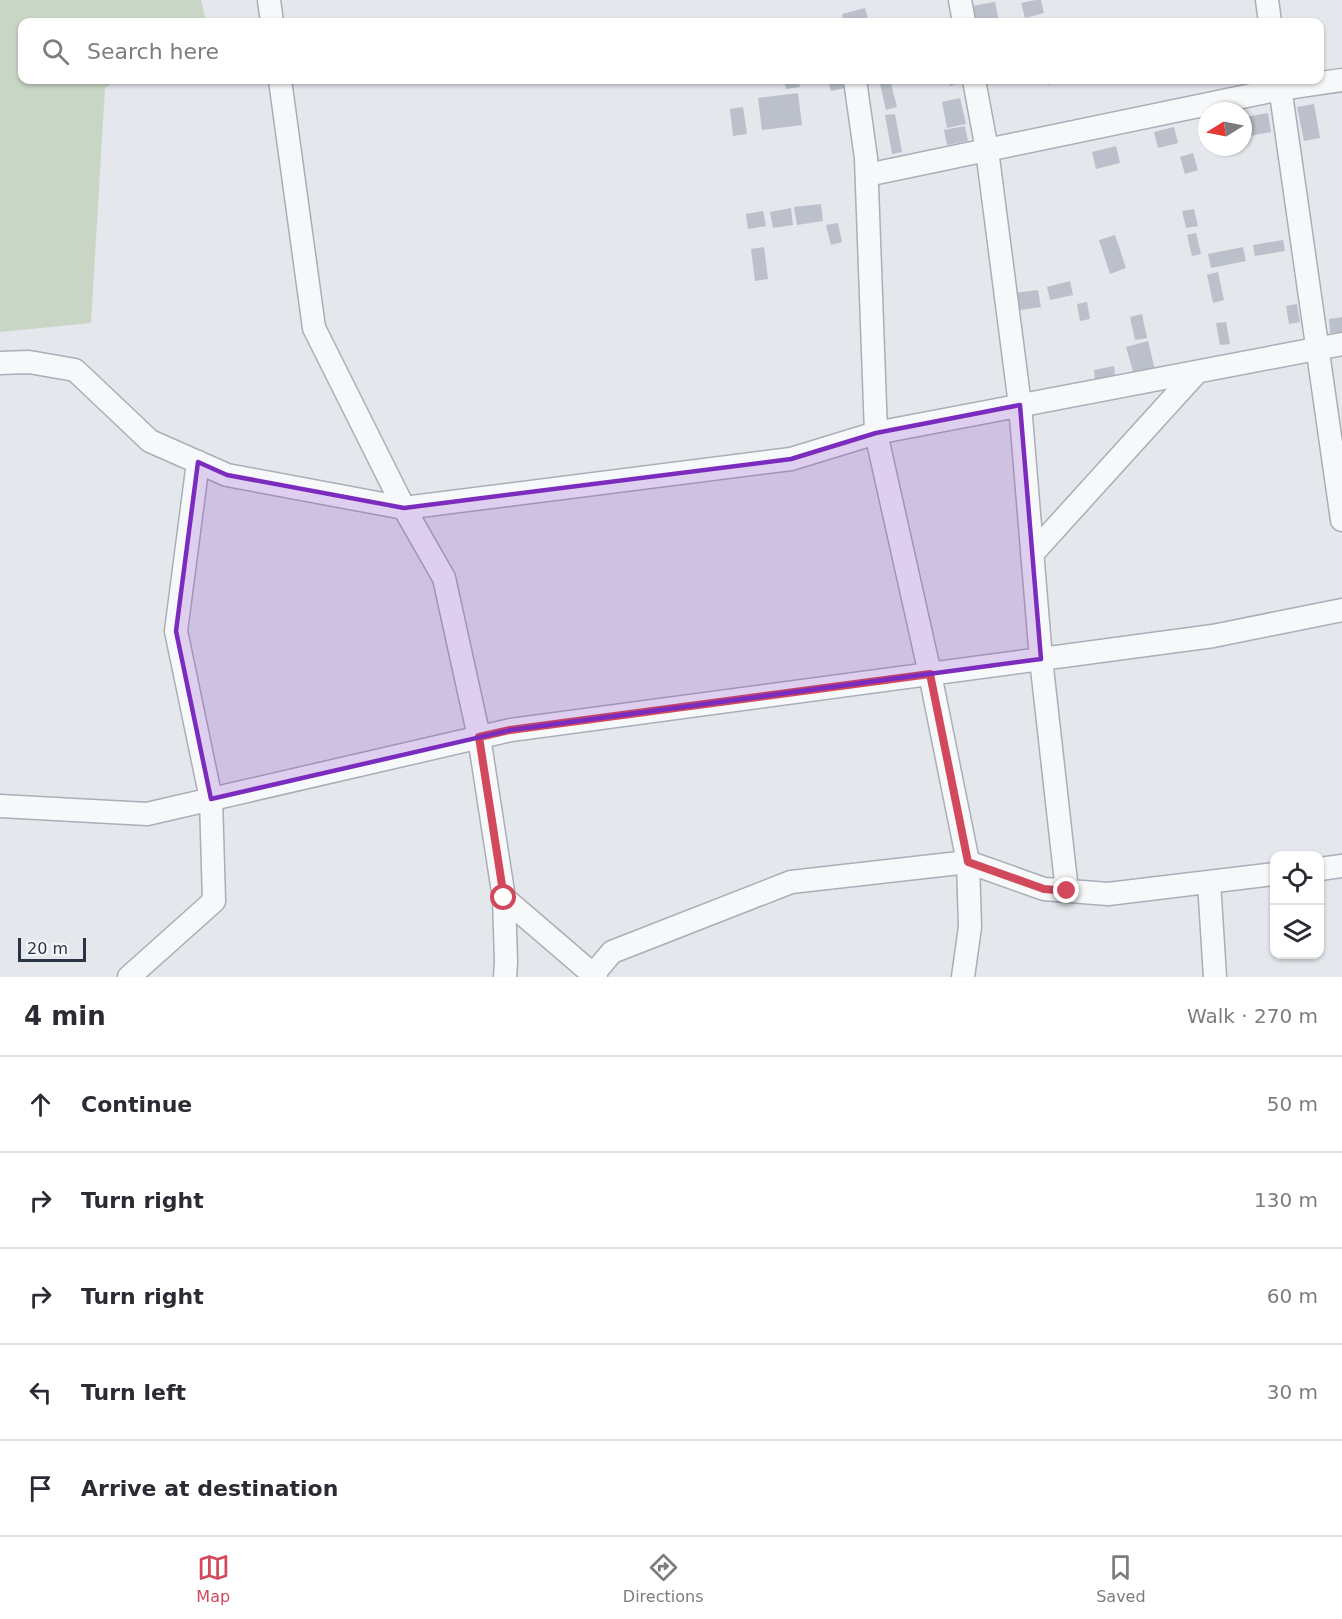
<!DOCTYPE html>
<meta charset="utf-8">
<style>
:root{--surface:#fff;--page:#f7f7f7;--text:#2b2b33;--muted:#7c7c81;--line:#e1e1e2;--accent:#d1495b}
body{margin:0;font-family:"DejaVu Sans",sans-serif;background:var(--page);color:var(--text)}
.controls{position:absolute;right:18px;bottom:18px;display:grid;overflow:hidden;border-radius:12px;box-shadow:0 2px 4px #0004}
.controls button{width:54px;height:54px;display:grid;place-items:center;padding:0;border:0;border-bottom:2px solid var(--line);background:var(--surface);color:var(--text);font:30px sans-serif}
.compass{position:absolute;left:1198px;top:102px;width:54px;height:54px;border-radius:50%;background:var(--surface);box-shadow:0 2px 4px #0004;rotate:260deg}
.scale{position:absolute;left:18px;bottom:15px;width:68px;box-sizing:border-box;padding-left:6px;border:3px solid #2b3445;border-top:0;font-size:16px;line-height:21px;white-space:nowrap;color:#2b3445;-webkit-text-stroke:4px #f4f6f9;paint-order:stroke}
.stop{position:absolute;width:18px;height:18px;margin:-14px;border:4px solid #d1495b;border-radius:50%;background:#fff}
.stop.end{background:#d1495b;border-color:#fff;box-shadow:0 2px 6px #0008}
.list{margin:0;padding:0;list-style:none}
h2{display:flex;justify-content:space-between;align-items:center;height:78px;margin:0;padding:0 24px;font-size:26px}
h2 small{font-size:20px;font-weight:400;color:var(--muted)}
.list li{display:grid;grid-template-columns:39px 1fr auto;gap:18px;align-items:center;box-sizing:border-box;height:96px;padding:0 24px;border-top:2px solid var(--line)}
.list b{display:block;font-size:22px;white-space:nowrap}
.list em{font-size:20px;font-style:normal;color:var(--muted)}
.icon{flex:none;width:33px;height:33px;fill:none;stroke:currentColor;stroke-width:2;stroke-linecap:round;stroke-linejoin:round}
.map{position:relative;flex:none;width:1342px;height:977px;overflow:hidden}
.search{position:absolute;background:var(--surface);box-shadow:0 2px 4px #0004;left:18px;right:18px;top:18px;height:66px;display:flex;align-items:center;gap:15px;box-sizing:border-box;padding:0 21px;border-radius:12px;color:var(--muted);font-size:22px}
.sheet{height:558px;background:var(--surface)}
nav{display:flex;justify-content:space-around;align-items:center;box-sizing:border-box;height:84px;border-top:2px solid var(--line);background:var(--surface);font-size:16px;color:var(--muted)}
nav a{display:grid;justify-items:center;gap:3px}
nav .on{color:var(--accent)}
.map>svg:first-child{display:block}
.green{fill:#c9d6c5}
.building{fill:#bbc0ca}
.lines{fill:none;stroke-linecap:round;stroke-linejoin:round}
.minor-casing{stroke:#a9aeb7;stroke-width:25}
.minor{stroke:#f7f8fa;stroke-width:22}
.route{stroke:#d1495b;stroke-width:8}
.marked{fill:#7b2cbf;fill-opacity:0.2;stroke:#7b2cbf;stroke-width:4.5;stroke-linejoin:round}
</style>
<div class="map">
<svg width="1342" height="977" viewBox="0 0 1342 977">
<rect width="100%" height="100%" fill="#e4e7ec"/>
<path class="green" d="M0 0H201L206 22H22V80H118L105 88 91 323 0 332Z"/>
<path class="building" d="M1036 0H1041L1044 13 1025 18 1021 3Z
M995 2 999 21 975 22 972 6Z
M865 8 869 22H844L842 14Z
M784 80H798L800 87 786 89Z
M828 80H844L845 88 831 91Z
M879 80H890L897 107 886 110Z
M948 80H962L963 82 950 86Z
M1047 80H1063V81L1048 85Z
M798 93 802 125 762 130 758 98Z
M960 98 966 124 947 128 942 102Z
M1314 104 1320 138 1304 141 1297 107Z
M743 107 747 134 733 136 730 109Z
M1268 113 1271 132 1250 136 1246 117Z
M895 114 902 152 892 154 885 115Z
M965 126 968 141 947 145 944 130Z
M1174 127 1178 143 1158 148 1154 132Z
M1116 146 1120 163 1096 169 1092 152Z
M1193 153 1198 170 1185 174 1180 157Z
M821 204 823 221 797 225 794 207Z
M791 208 793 225 773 228 770 212Z
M1194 209 1198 226 1186 228 1182 211Z
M763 211 766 226 748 229 746 214Z
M838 223 842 242 831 245 826 225Z
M1196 233 1201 254 1192 256 1187 235Z
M1115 235 1126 268 1110 274 1099 240Z
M1283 240 1285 251 1255 256 1253 245Z
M764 247 768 279 755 281 751 249Z
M1243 247 1246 261 1211 268 1208 254Z
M1218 272 1224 300 1213 303 1207 275Z
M1070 281 1073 295 1050 300 1047 287Z
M1038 290 1041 307 1015 311 1013 293Z
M1087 302 1090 319 1080 321 1077 304Z
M1297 304 1300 322 1289 324 1286 306Z
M1142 314 1147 338 1135 340 1130 317Z
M1342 317V332L1330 333 1329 319Z
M1226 322 1230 344 1220 345 1216 323Z
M1148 341 1155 370 1134 375 1126 347Z
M1114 366 1115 376 1095 379 1094 370Z"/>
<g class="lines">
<defs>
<path id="minor" d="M269 0 272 22
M960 0 964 22
M1267 0 1270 22
M280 80 314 328 404 508 444 578 479 737 504 898 506 962 505 977
M855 80 866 158 876 433 930 674 968 862 970 927 963 977
M974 80 987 150 1020 405 1041 659 1067 891
M1279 80 1342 520
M867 175 1280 89 1342 80
M0 363 29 362 75 370 150 441 227 475 404 508 791 459 876 433 1342 344
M1032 554 1197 372
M0 806 147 814 511 730 1213 636 1342 610
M1320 869 1342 866
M1209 882 1215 977
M504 898 596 977
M129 977 214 901 211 799 176 631 198 462
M591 977 612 952 791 882 968 862 1044 889 1108 894 1274 874"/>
</defs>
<use href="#minor" class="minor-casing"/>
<use href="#minor" class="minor"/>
</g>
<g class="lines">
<path class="route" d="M504 898 479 737 510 730 930 674 968 862 1044 889 1067 891"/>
</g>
<path class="marked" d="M1020 405 1041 659 511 730 211 799 176 631 198 462 227 475 404 508 791 459 876 433Z"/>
</svg>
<div class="controls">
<button><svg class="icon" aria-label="locate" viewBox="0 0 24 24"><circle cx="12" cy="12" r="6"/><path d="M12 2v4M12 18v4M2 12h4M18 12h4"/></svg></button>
<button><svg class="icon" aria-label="layers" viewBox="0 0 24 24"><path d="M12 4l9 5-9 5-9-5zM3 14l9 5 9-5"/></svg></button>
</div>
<svg class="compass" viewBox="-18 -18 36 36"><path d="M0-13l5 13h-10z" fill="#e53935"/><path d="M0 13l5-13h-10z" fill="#7c7c81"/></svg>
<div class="scale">20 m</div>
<div class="stop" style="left:504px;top:898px"></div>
<div class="stop end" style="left:1067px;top:891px"></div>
<div class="search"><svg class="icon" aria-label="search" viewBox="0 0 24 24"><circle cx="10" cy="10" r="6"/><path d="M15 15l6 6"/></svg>Search here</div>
</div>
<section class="sheet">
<h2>4 min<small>Walk · 270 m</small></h2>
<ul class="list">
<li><svg class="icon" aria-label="ahead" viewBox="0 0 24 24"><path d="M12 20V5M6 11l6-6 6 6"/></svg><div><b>Continue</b></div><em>50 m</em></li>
<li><svg class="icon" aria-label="right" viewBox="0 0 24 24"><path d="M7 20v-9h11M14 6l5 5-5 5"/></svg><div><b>Turn right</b></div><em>130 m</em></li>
<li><svg class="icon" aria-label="right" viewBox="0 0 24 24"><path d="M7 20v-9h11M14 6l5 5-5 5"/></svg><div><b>Turn right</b></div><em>60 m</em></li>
<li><svg class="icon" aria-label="left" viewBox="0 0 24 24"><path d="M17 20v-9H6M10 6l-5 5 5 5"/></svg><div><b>Turn left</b></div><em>30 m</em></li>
<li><svg class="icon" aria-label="arrive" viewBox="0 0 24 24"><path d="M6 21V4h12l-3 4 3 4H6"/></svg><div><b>Arrive at destination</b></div></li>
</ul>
</section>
<nav>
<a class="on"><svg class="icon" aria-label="map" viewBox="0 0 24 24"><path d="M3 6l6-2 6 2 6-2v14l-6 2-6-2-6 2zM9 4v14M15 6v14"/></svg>Map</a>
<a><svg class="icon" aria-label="directions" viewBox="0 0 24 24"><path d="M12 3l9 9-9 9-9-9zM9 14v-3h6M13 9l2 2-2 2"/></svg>Directions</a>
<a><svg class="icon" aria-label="saved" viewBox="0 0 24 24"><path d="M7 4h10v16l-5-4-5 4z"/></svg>Saved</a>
</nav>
